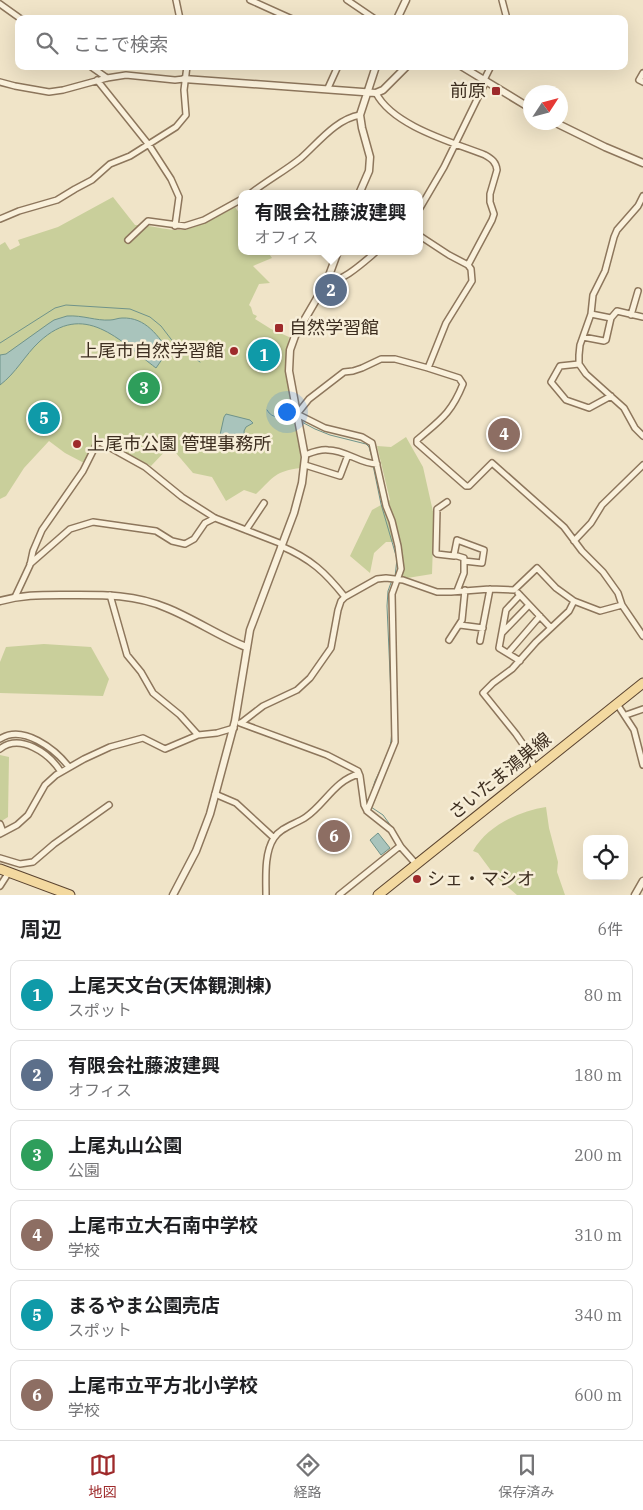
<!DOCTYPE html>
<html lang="ja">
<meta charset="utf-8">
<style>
:root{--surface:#fff;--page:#f2f2f2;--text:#202124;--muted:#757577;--line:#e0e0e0;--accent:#9e2a2b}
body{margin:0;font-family:"IBM Plex Serif","Noto Sans JP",serif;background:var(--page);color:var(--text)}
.controls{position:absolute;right:15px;bottom:15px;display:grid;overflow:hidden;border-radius:10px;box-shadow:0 5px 20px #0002}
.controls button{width:45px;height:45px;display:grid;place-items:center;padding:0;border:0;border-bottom:1px solid var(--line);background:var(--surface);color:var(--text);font:25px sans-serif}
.compass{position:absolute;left:523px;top:85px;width:45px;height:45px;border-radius:50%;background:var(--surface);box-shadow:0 5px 20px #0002;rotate:54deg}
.you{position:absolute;left:286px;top:411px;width:18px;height:18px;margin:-12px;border:4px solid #fff;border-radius:50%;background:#1a73e8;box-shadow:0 0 0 8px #1a73e833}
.badge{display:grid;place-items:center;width:32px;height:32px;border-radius:50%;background:var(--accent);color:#fff;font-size:16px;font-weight:700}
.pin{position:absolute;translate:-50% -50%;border:2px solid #fff;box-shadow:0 1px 5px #0006}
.popup{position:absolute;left:238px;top:190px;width:185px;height:65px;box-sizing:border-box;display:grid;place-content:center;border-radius:10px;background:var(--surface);filter:drop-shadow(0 1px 4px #0005);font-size:16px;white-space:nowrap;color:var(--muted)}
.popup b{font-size:19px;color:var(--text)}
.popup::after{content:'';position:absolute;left:50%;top:100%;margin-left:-10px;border:10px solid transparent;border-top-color:var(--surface)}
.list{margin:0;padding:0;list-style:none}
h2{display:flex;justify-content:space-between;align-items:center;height:65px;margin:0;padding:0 20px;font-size:21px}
h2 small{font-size:16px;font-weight:400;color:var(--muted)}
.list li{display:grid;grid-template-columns:32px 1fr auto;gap:15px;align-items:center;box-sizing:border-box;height:70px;margin:0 10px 10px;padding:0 10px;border:1px solid var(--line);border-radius:10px}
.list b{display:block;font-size:19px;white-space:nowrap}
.list p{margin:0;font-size:16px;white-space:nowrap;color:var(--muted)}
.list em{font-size:16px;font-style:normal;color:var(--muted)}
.icon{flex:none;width:28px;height:28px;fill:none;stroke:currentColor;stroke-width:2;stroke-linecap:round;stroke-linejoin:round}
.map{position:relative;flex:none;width:643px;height:895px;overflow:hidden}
.search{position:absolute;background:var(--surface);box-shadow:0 5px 20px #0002;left:15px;right:15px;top:15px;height:55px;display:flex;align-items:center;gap:12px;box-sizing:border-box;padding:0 18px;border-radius:10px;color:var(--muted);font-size:19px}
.sheet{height:545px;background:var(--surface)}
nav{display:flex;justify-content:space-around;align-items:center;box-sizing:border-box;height:70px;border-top:1px solid var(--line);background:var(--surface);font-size:14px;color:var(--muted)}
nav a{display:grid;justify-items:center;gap:2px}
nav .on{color:var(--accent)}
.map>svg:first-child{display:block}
.green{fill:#c9cf9b}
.water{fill:#a9c4bc;stroke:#6f938a}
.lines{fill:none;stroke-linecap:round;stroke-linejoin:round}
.stream{stroke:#6f938a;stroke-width:1}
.minor-casing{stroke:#8d765c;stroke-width:8}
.tertiary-casing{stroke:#8d765c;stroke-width:9}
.primary-casing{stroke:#5b4430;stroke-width:11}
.minor{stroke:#faf1dc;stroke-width:5}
.tertiary{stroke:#faf1dc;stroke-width:6}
.primary{stroke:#f3d9a0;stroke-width:9}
.poi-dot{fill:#9e2a2b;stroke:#f7eed8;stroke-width:2}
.labels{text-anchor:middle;stroke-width:5;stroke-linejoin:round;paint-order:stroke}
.poi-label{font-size:18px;fill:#3d2e20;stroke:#f7eed8;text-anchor:start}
.street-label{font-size:18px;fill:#3d2e20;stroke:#f7eed8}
</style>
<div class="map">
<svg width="643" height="895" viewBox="0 0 643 895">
<rect width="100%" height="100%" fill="#f0e4c8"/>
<path class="green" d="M113 197 135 225C151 225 168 231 182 230 196 229 222 214 235 207L242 217V251H267L272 258 253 266 270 283 259 284 249 305 251 307 253 314 257 316 255 319 271 329 289 337 285 368 298 431 302 458 301 468C275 471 274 477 256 494L244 490 226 501 212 477 193 473 170 446 151 466 97 438 84 463 65 453 49 441 24 468 6 496 0 499V245L5 242 10 250 20 245 18 240 58 227Z
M406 437 423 467 434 516 432 574 401 579 403 562 400 542H386L374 553 370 573 350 556 372 510 390 500 377 446 391 447Z
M44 644 91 647 109 679 103 696 0 693V662L6 647Z
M0 755 9 757 8 817 0 822Z
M546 807 549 828 558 862 557 872 565 895H517L495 876 478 853 473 851C487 826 519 811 546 807Z"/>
<path class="water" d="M67 316C83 315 96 321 110 320 114 320 118 318 122 318 146 317 158 336 171 354L165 355 156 368C119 340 84 300 39 342 25 355 16 373 0 385V355L6 354 48 324 54 320Z
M226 414 250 420 253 423 246 427 244 431 245 441 239 446 238 451 230 449 220 435 224 417Z
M378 833 390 848 381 855 370 840Z"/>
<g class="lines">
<path class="stream" d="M0 343 55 308 66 305 130 309 150 317 161 326 174 343 200 362
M267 410C272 420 284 417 294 419
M300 421 315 429 330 435 366 444 369 447 373 461
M373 465 381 504 397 559 395 577
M392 718 387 606 388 591 392 580
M390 748 392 732
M369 801 375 781 386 758
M371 807 383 815 391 826
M397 836 403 845"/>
<defs>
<path id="minor" d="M176 0 180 19
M250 0 292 19
M347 0 375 19
M502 0 507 19
M0 4 21 19
M90 66 107 78
M643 73 639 80 643 82
M97 80 149 145 171 179 179 197 175 226
M484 80 491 66
M0 82 15 86 49 92 63 90 107 78 126 75 175 80 184 79
M328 88 338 66
M376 93C393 126 452 142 485 155 492 159 496 162 497 170L490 194V202L494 214 492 220 468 265
M250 194C266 181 285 171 301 158 318 143 336 119 360 115
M643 196 638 206 617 230 614 237 605 271 593 295 591 314 580 345 579 355V364L586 374 624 408 635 428 643 436
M420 208 444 167 486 81
M0 219 19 211 57 200 75 189 92 180 110 164 130 156 176 127 186 115 184 90 187 66
M420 236 449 255 468 265 471 269 472 281 446 323 428 368
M128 240 148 221 185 226 204 220 242 199
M327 281C341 284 366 260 377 251
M591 314 611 318
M631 315 638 291
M583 337 604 341 606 340 611 318 617 311 643 317
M579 364 560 366 551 382 566 400 589 408 611 396
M305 455C313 452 320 449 328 450 346 450 360 464 377 464
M305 465 340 476 348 455
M447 502 437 509 436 553 437 554 454 556
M246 530 264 503
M574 541 591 523 602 505 643 465
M281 546C311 559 325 572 345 597
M30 564 70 529 93 522 156 531 172 541 185 544 194 539 205 523 215 518
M457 591 464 573V558L454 555 457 540 484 550 482 563 464 561
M518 593 551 628
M110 595 127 655 141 672 153 693 180 715 198 735
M520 595 506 610 499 648 520 661
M15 597 30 565 33 551 42 530 83 471 97 443 100 442 145 467 182 497 215 518 282 544
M460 625 483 628
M502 633 529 605
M449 640 462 620 465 590
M480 641 490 589
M508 653 540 616
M617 704 634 730 643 765
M626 715 643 709
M240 723 327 755 358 771 360 776 364 805 367 811 391 830 401 847 416 864
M241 723 263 706 297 690 310 678 331 648 338 610 341 601 345 597 377 579 386 578 403 580 437 592H451L490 589 514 590 537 568 556 588 574 601 600 611 622 605
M0 739C23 724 55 749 69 767
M0 749C20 733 49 753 61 772
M535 769 527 750 516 734 483 693 493 683 512 669 536 642 569 611 574 601
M215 794 236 803 274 838
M367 811 395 742 392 594 401 569 398 546 392 521 386 506 372 443 362 437 325 428 297 414 309 399 344 372 353 371 362 368 381 359H395L428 368 459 378 463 384C451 414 440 420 417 440V443L466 486H469L492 463 564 527 582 551 603 572 618 593 622 605 643 636
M0 824 3 832
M0 834 17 825 28 815 45 785 56 775 84 759 110 747 143 738 165 749 198 735 217 733 234 728
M0 858 20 864 33 862 54 844 109 805
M0 886 9 872
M266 895C266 878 264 853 274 838 281 827 296 824 306 817 325 804 335 780 359 774
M339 895 400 846"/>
<path id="tertiary" d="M397 19 406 0
M461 66 530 108
M184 79 376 93 383 90 407 66
M554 122 605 147 643 163
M359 194 369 171 370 157 362 128 360 115 376 66
M0 601C21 595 39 595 61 595 97 595 132 593 167 608 194 619 219 636 246 647
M173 895 196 851 210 814 235 721 250 630 294 513 302 483 305 457 289 371 290 350 295 336 327 281 338 251
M635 895 643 881"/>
<path id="primary" d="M0 869 70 895
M378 895 643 683"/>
</defs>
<use href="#minor" class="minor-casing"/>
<use href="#tertiary" class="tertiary-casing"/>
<use href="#primary" class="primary-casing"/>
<use href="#minor" class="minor"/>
<use href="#tertiary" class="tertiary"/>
<use href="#primary" class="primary"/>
</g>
<g class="poi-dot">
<rect x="491" y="86" width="10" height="10" rx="2.5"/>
<rect x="274" y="323" width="10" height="10" rx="2.5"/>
<circle cx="234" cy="351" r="5"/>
<circle cx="77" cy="444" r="5"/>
<circle cx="417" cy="879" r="5"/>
</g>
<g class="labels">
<g class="poi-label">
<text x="486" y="97" text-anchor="end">前原</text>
<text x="289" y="334">自然学習館</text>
<text x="224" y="357" text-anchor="end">上尾市自然学習館</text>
<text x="87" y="450">上尾市公園 管理事務所</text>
<text x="427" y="885">シェ・マシオ</text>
</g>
<g class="street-label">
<text transform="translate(500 776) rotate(-39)" y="6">さいたま鴻巣線</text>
</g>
</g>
</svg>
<div class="controls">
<button><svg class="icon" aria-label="locate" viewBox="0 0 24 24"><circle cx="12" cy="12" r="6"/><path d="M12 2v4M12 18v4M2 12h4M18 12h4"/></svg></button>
</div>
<svg class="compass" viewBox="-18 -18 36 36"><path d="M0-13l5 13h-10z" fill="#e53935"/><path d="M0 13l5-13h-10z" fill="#757577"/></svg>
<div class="you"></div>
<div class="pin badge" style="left:264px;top:355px;background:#0f9aa8">1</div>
<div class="pin badge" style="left:331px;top:290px;background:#5c6f8a">2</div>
<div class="popup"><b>有限会社藤波建興</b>オフィス</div>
<div class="pin badge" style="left:144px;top:388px;background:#2e9e5b">3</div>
<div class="pin badge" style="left:504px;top:434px;background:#8d6e63">4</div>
<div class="pin badge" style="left:44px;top:418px;background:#0f9aa8">5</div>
<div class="pin badge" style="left:334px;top:836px;background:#8d6e63">6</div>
<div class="search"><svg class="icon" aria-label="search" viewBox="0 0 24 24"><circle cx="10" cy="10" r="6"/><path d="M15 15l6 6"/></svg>ここで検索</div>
</div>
<section class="sheet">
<h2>周辺<small>6件</small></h2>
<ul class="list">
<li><span class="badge" style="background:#0f9aa8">1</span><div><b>上尾天文台(天体観測棟)</b><p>スポット</p></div><em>80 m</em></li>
<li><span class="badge" style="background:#5c6f8a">2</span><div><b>有限会社藤波建興</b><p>オフィス</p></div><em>180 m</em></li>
<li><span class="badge" style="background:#2e9e5b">3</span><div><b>上尾丸山公園</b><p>公園</p></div><em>200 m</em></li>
<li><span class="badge" style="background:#8d6e63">4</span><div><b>上尾市立大石南中学校</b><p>学校</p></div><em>310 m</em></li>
<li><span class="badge" style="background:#0f9aa8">5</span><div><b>まるやま公園売店</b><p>スポット</p></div><em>340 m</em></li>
<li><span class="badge" style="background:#8d6e63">6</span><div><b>上尾市立平方北小学校</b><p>学校</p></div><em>600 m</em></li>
</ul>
</section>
<nav>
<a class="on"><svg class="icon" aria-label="map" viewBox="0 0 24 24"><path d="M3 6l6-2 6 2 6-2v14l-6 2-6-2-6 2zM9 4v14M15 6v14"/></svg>地図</a>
<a><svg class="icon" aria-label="directions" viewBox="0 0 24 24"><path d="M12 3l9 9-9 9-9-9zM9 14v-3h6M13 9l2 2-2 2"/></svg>経路</a>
<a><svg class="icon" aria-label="saved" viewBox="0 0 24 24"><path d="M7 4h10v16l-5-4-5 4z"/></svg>保存済み</a>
</nav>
